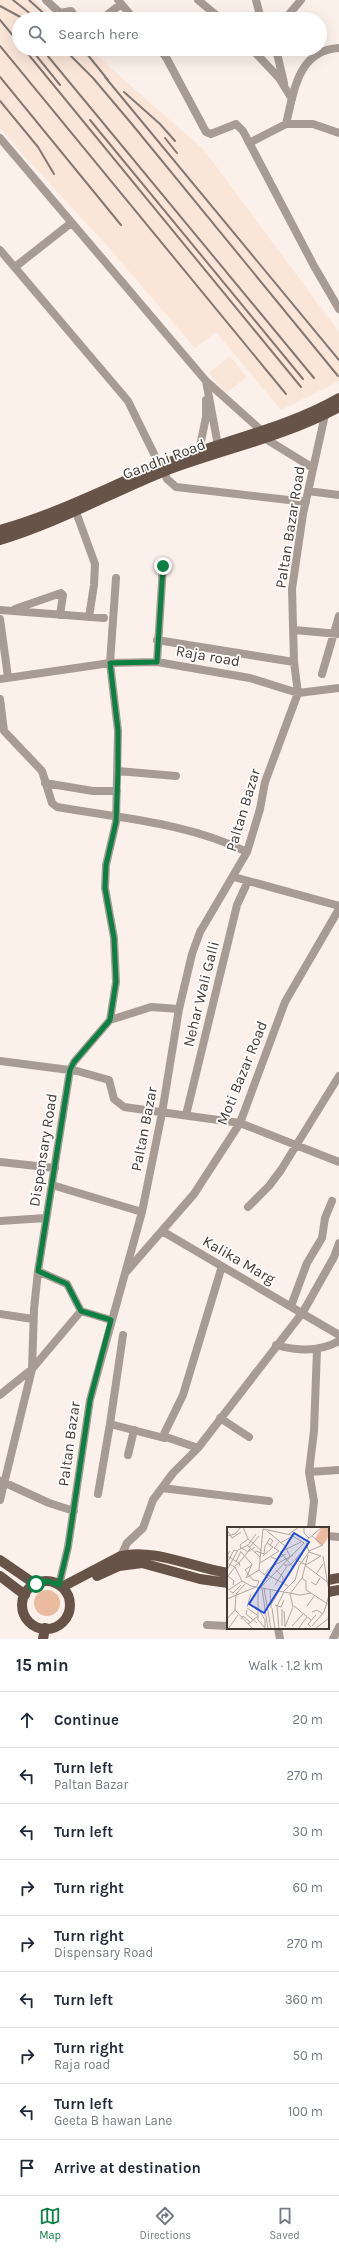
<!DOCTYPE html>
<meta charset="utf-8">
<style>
:root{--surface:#fff;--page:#f6f6f7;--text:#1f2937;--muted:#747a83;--line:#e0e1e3;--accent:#0b8043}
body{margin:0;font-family:Karla,sans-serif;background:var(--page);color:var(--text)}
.stop{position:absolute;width:12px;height:12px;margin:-9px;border:3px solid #0b8043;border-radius:50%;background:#fff}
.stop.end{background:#0b8043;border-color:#fff;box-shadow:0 1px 4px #0008}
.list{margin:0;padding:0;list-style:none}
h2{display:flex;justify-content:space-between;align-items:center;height:52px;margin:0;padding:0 16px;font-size:17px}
h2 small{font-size:13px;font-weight:400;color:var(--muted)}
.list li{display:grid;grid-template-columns:26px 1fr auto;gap:12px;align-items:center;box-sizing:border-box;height:56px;padding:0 16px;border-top:1px solid var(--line)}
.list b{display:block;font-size:15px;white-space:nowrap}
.list p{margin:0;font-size:13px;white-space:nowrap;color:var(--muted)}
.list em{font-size:13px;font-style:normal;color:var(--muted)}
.icon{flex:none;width:22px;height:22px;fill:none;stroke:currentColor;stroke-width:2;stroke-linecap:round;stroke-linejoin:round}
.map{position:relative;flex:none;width:339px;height:1639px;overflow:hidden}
.search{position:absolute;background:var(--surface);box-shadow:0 4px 16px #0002;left:12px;right:12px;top:12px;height:44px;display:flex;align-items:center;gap:10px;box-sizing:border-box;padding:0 14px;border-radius:22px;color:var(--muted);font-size:15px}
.sheet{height:556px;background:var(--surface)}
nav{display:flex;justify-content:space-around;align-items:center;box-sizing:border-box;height:56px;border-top:1px solid var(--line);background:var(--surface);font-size:11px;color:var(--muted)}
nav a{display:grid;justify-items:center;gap:2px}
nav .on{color:var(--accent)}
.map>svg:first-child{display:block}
.built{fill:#fae5d9}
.green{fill:#ebbb9f}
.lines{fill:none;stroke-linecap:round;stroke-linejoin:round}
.minor{stroke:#a79b94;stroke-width:8}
.major{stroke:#685348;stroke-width:10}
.rail{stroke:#837872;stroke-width:2}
.route{stroke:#0b8043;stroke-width:5}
.labels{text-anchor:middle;stroke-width:3.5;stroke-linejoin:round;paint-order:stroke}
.street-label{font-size:15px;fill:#443933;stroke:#fff}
.inset-road{fill:none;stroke:#b2a7a1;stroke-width:1}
.view{fill:#1d4ed8;fill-opacity:0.15;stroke:#1d4ed8;stroke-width:2}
.inset-edge{fill:none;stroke:#443933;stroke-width:2}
</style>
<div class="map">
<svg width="339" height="1639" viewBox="0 0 339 1639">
<rect width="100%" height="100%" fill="#fcf0ea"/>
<path class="built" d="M0 0H35L56 19H19V49H89L204 150 339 332V381L281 410 216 332 195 348 102 240 25 157 0 128Z
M230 356 247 377 225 394 209 373Z"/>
<path class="green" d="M34 1603a13 13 0 1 1 26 0a13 13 0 1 1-26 0Z"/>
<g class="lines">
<path class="minor" d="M46 0 60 13 71 11 77 19
M118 0 134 19
M198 0 221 19
M256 0 261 19
M102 19 121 4
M285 19 301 0
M160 49 167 59 206 132 211 134 236 124 243 131 314 266 339 309
M252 49 279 78 292 99
M276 49 284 83
M286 124C294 91 298 50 339 48
M0 138 206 381 263 432
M249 143 286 124H313L339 133
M0 250 128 401 160 466
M15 267 71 223
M206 381 219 451
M266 439 313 468
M199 451 206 417V400
M164 472 167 479 176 487 306 502
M308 491 339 495
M76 512 95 564 94 585 89 617
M15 609 61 593 63 595 60 615
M0 610 104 618
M0 619 8 677
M294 630 339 634
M157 640 294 662
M157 662 163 566
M322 674 339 616
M0 679 110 663 157 662 250 678 298 693 339 688
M0 699 4 731 42 771 52 803 57 807C120 818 189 823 247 852
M118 771 176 776
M45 783 93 791H117
M234 877 339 906
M110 1020 116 982 114 938 105 888 106 865 116 822 118 731 110 663 116 578
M0 1061 77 1071 109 1080 114 1099 124 1107 240 1123 339 1162
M186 1115 237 905 248 881
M0 1162 55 1168
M52 1185 142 1212
M248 1207 269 1186 281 1170 339 1076
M0 1221 46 1218
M162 1231 339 1335
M38 1271 67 1284 81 1311
M127 1271 194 1194 240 1123 285 1002 339 909
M291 1306 307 1263 322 1238 325 1218 332 1201
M0 1314 33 1319
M123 1335 110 1424 164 1438
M276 1345C297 1351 320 1352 339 1341
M0 1395 32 1369 81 1311 111 1320
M220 1418 249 1437
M198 1448 163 1436 183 1395 222 1266
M128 1455 134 1430
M309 1472 339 1470
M1 1481 49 1503 74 1511
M162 1488 269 1501
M98 1494 110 1424
M0 1500 32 1369 34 1309 38 1271 70 1070 74 1062 110 1020 151 1007 179 1009
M311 1528 314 1501 309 1472 314 1431 317 1349
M328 1536 339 1537
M121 1556 127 1543 143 1528 153 1500 173 1473 198 1448 303 1312 334 1257 339 1243
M59 1585 68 1547 90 1400 142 1212 162 1113 179 1009 192 954 200 932 247 852 260 809 265 782 298 693 294 662 292 589 303 514 325 415
M207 1625 228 1626
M278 1628 280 1639
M333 1639 339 1627"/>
<path class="major" d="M0 530C57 514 106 488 160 466 219 441 283 430 339 398
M0 540C57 523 110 493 165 471 223 449 284 437 339 407
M0 1560 35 1584
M0 1576 25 1595
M97 1576 119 1566 142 1563 200 1579 228 1583
M328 1580 339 1578
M22 1605a24 24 0 1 1 48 0a24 24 0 1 1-48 0Z
M62 1587 121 1556C154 1548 194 1568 228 1573
M328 1592 339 1590
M43 1639 45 1628"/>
<path class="rail" d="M13 0 37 19
M29 0 50 19
M0 6 24 19
M0 20 19 43
M0 46 286 394
M24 49 301 387
M31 49 60 85
M42 49 314 378
M64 49 93 78 131 123 338 376
M83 49 108 80
M0 77 121 225
M105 77 339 360
M124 92 160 124 175 141
M0 101 38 147 54 174
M90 120 303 379
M165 138 177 153"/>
</g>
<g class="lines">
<path class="route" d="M36 1584 48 1581 59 1585 68 1547 90 1400 111 1320 81 1311 67 1284 38 1271 70 1070 74 1062 110 1020 116 982 114 938 105 888 106 865 116 822 118 771V730L110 663 157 662 163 566"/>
</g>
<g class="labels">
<g class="street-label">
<text transform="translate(164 459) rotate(-21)" y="5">Gandhi Road</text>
<text transform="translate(290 527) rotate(-81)" y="5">Paltan Bazar Road</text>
<text transform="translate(208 656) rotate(10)" y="5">Raja road</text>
<text transform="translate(243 810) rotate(-73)" y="5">Paltan Bazar</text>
<text transform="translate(201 994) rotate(-76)" y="5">Nehar Wali Galli</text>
<text transform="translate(242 1073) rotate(-68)" y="5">Moti Bazar Road</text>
<text transform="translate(144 1129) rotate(-79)" y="5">Paltan Bazar</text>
<text transform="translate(43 1150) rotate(-81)" y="5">Dispensary Road</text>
<text transform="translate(239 1260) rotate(30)" y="5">Kalika Marg</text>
<text transform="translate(69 1444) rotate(-82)" y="5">Paltan Bazar</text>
</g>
</g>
<g transform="translate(227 1527)">
<rect width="102" height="102" fill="#fcf0ea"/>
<path d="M95 0 102 1V9L97 17 93 18 88 12Z" fill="#ebbb9f"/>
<path class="inset-road" d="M16 0 21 12 35 24M77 0V6L82 11M36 2 64 8 77 16M0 3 5 11 14 5M40 4 58 19 63 29M62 7 72 0M0 9 8 7 14 0M85 9 96 18M79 14 95 0M53 16 64 10M20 18 33 30M15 21 21 25 28 20M22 21 32 9M14 22 13 18 21 12M3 24 0 29 12 36 8 39M52 24 47 21 52 15M82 24 96 18M14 25 25 37 19 51M82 25 94 29M28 26 29 24 37 27 38 19 40 16 43 11 46 14 43 18 40 16M36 29 46 20 43 18M96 29 102 64M44 30 49 32 59 27M68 32 79 38 94 29M9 35 14 24M0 36 8 40 15 54M0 36 7 23 10 24M33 36 52 24M25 38 18 43 26 53 32 54 30 59M57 38H63L80 20M13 39 12 36 23 22M79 39 102 56M67 41 53 25 74 15M0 43 11 23 21 18 29 7M32 43 36 2M32 43 41 51M49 43 56 50V57M39 47 61 59M89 47 96 37M37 48 44 40 66 28M19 51 32 43M75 51 79 54V63L84 66M84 55 89 58 93 51M18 57 9 67 8 83 26 102M6 58 7 54 1 49 8 40M48 58 60 39M31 60V93L39 102M34 60 77 16M37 61 44 102M35 62 41 102M43 62 44 81M0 64 15 54 24 59 73 68 84 66 102 78M3 64 6 66 14 58M57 64 68 53 72 39 82 25 79 16M0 72 29 60M44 78 52 64M48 78 54 80 57 73M67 79 84 93M80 79 88 68M20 80 24 67M20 81 30 88M45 81 48 102M55 82V99M20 83 19 87 30 96M32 83 38 93V100M57 84 58 99M85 85 90 83 96 87M0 92 8 83M14 92 16 89 23 95M21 97 31 89M65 99 76 87M85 99 97 85 102 68M58 100 66 80 63 67 75 51 81 28M84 100 81 97 89 88M1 102 11 88M52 102 50 79 57 65M71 102 80 90M88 102 102 91"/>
<path class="view" d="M67 6 82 15 37 86 22 77Z"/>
<rect width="102" height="102" class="inset-edge"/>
</g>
</svg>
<div class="stop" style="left:36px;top:1584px"></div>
<div class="stop end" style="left:163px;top:566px"></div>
<div class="search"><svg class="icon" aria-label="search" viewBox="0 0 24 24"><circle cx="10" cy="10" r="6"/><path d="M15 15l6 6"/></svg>Search here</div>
</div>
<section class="sheet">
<h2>15 min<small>Walk · 1.2 km</small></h2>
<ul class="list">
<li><svg class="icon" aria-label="ahead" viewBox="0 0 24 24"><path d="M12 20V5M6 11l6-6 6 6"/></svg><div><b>Continue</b></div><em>20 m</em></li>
<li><svg class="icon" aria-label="left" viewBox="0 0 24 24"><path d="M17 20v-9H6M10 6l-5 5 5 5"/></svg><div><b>Turn left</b><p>Paltan Bazar</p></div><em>270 m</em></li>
<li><svg class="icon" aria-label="left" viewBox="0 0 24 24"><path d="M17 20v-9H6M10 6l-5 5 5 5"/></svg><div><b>Turn left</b></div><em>30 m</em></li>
<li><svg class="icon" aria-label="right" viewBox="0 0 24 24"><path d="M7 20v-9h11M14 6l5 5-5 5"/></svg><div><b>Turn right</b></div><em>60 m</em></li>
<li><svg class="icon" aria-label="right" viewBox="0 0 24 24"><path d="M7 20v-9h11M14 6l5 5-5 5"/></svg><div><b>Turn right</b><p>Dispensary Road</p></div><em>270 m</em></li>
<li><svg class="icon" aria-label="left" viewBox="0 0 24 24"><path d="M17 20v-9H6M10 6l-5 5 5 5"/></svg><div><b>Turn left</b></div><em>360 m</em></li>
<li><svg class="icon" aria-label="right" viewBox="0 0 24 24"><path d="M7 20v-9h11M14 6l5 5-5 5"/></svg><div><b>Turn right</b><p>Raja road</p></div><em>50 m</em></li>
<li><svg class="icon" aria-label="left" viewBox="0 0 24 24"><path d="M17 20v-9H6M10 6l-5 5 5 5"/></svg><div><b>Turn left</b><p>Geeta B hawan Lane</p></div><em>100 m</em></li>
<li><svg class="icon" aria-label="arrive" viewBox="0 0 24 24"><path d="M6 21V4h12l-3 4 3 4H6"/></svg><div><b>Arrive at destination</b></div></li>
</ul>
</section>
<nav>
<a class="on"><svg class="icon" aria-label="map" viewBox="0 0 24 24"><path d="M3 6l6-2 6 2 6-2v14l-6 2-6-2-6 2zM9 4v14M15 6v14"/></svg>Map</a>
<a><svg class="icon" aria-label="directions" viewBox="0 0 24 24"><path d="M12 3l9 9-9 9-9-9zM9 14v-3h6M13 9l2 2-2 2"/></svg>Directions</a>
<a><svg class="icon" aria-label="saved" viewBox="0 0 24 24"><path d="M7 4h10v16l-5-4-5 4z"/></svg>Saved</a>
</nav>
